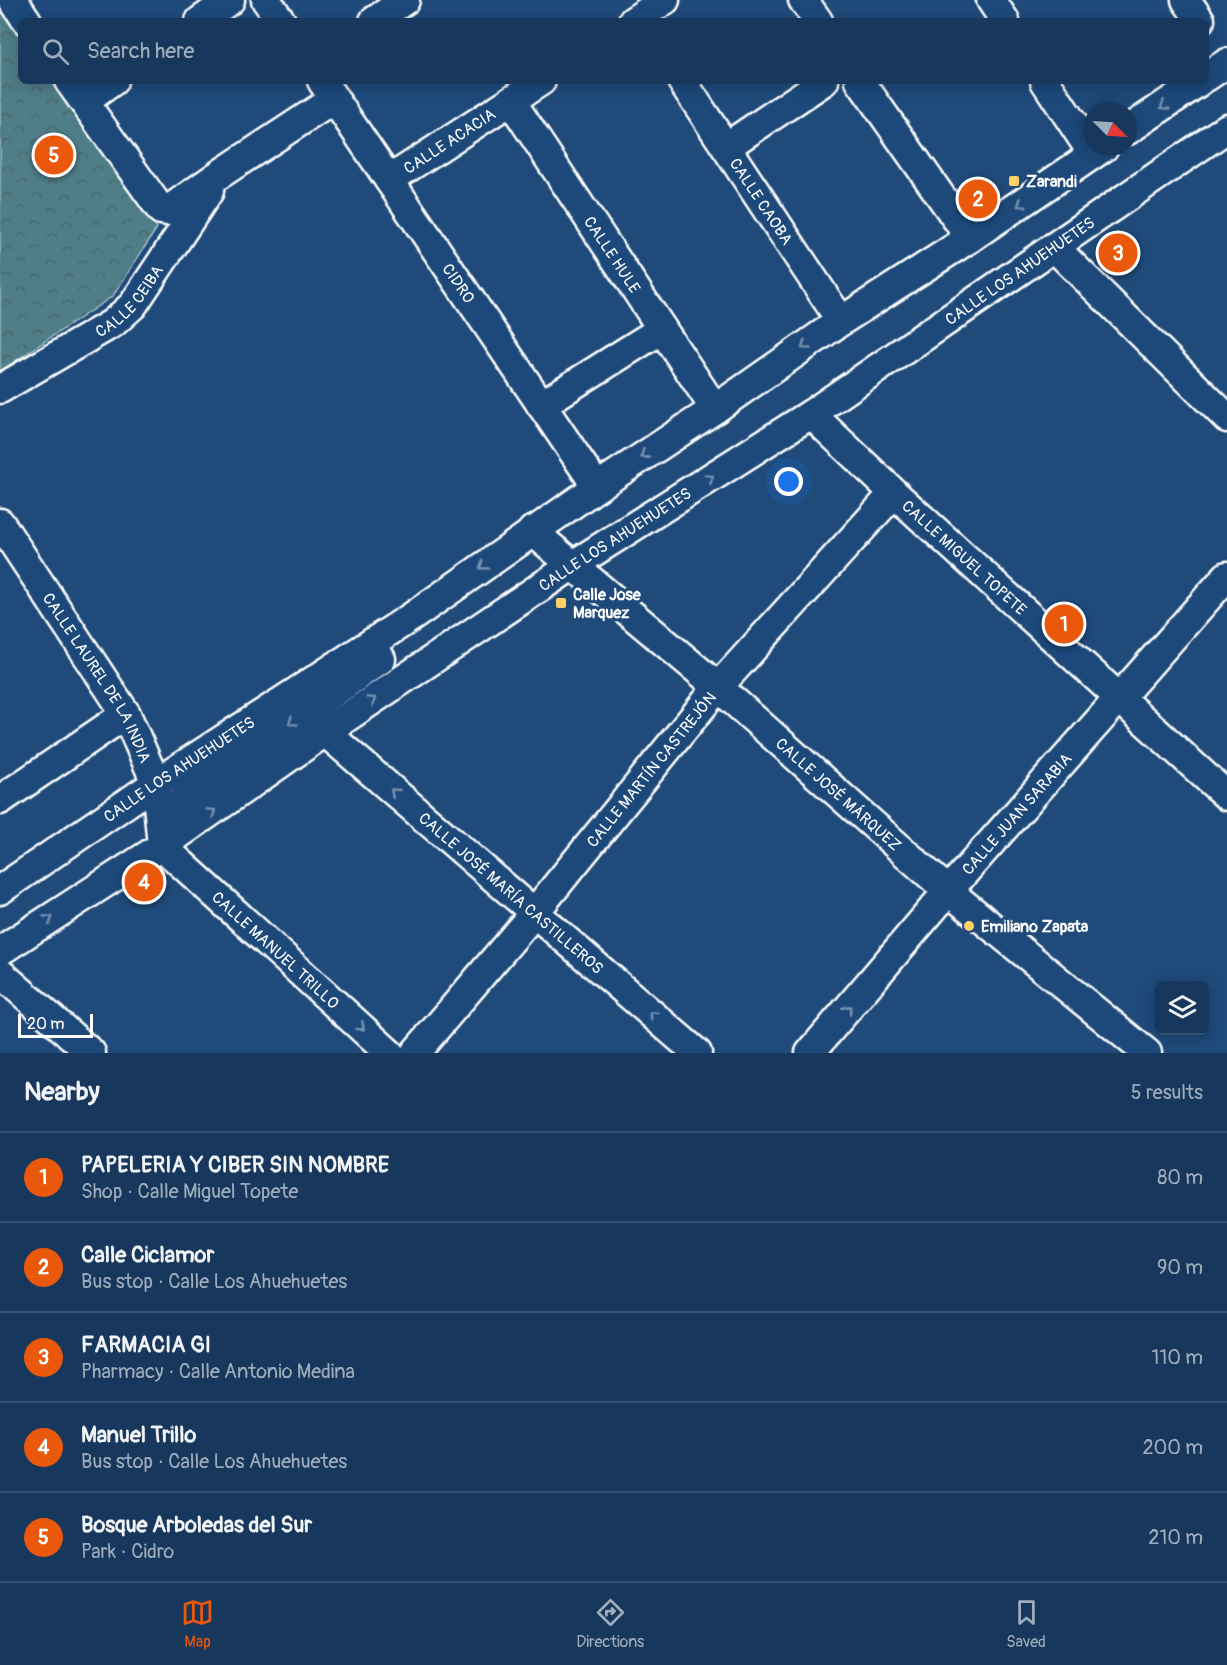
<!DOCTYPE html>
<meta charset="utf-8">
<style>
:root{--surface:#17385c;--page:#203f62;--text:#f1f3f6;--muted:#9eacbb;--line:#365272;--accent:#ea580c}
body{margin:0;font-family:Pangolin,sans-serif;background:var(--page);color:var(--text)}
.controls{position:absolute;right:18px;bottom:18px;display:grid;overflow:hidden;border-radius:9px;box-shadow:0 3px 15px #0003}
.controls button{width:54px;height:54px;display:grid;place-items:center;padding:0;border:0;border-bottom:2px solid var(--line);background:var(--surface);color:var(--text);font:30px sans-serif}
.compass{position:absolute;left:1083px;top:102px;width:54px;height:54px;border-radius:50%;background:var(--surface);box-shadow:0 3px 15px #0003;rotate:114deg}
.scale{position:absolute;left:18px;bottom:15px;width:75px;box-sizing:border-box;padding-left:6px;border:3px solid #fff;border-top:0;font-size:16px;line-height:21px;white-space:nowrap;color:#fff;-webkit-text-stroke:4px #1f4a7a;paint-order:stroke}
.you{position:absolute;left:789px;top:482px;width:21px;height:21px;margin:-15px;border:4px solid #fff;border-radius:50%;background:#1a73e8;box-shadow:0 0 0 9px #1a73e833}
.badge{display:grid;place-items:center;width:39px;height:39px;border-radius:50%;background:var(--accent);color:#fff;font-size:20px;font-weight:700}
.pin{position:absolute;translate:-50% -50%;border:3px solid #fff;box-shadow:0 2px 6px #0006}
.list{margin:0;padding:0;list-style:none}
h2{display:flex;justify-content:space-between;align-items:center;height:78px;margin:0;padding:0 24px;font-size:26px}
h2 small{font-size:20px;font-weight:400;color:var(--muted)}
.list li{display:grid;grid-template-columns:39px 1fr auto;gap:18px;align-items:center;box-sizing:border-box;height:90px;padding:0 24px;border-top:2px solid var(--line)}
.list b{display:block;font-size:22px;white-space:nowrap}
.list p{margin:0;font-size:20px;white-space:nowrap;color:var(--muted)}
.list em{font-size:20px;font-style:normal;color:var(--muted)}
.icon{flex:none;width:33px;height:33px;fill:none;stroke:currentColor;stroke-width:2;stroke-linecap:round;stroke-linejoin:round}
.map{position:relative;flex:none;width:1227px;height:1053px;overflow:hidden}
.search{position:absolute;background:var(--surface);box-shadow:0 3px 15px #0003;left:18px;right:18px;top:18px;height:66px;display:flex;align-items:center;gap:15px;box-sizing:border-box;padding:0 21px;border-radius:9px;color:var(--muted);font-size:22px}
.sheet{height:528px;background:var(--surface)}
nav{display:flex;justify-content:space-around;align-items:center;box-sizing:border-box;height:84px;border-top:2px solid var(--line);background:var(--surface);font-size:16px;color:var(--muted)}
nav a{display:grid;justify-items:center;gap:3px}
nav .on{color:var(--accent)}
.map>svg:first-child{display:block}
.forest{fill:url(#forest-crowns);stroke:#a7bec4;stroke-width:1.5}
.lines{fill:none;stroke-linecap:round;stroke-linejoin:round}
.minor-casing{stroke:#fff;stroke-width:33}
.minor{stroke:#1f4a7a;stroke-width:28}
.oneway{stroke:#7992af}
.poi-dot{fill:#ffd166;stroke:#1f4a7a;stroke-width:2}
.labels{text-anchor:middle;stroke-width:6;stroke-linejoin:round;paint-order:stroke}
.street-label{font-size:16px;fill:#fff;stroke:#1f4a7a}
.poi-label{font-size:16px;font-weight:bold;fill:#fff;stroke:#1f4a7a;text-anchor:start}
</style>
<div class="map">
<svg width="1227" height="1053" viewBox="0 0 1227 1053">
<defs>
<pattern id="forest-crowns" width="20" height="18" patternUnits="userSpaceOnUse" patternTransform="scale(1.5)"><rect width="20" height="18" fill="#4f7e88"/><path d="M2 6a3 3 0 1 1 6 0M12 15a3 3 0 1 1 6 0" fill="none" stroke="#4e656a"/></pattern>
</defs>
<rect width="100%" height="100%" fill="#1f4a7a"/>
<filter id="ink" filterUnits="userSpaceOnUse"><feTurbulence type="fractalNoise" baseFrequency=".0167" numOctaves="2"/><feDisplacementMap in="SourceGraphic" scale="12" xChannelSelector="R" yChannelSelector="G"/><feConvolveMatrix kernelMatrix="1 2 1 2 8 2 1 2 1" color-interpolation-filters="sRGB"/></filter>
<g filter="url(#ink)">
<path class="forest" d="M0 0 21 23V81H59L157 228 113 296 0 371Z"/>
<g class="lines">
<defs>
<g id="minor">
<path d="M13 0 27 21"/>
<path d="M266 0 281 21"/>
<path d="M803 0 818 21"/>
<path d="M991 0 1005 21"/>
<path d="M1186 0 1200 20"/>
<path d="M200 21 230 0"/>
<path d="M374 21 405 0"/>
<path d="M633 21 665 0"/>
<path d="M1206 77 1227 63"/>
<path d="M69 81 161 210 167 211 220 174 334 99"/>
<path id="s1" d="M322 81 597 487"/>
<path id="s2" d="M682 81 841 321"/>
<path d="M860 81 970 238"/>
<path d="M1045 81 1093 154"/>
<path id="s3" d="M511 101 715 409"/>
<path d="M84 102 113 81"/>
<path d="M1128 130 1200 81"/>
<path d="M726 147 824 81"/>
<path id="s4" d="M389 180 541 81"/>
<path d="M1054 247 1227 418"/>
<path id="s5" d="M0 389 113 323 133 305 209 191"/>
<path d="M541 405 662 329"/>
<path id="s6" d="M811 414 894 493 1227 796"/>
<path id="s7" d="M0 523 126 714 156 783 162 846"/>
<path id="s8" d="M532 531 718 687 948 891 1147 1053"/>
<path id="s9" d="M325 732 697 1053"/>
<path d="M0 800 126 714"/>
<path d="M164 842 182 799 381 659"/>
<path id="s10" d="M162 846 389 1053"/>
<path id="s11" d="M0 890 156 783 413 616 597 487 715 409 841 321 970 238 1104 147"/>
<path id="s12" d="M0 951 162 846 325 732 573 565 811 414 1227 128"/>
<path d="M0 973 91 1053"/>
<path id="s13" d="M415 1053 534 913 718 687 894 493"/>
<path id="s14" d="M810 1053 948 891 1227 576"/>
</g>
</defs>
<use href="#minor" class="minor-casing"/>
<use href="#minor" class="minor"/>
</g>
<defs><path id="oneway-chevron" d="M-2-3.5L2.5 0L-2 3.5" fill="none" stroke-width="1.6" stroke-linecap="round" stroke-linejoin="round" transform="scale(1.5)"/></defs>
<g class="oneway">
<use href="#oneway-chevron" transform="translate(1164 106) rotate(146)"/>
<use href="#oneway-chevron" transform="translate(1021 204) rotate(146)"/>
<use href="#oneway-chevron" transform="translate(805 346) rotate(145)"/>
<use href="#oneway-chevron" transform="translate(644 455) rotate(147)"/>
<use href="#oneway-chevron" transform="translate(710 478) rotate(-32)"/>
<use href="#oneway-chevron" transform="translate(483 566) rotate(144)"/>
<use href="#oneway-chevron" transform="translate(372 700) rotate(-34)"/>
<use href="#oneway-chevron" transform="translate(292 722) rotate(145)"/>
<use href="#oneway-chevron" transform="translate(394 792) rotate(-139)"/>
<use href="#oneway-chevron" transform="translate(212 812) rotate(-35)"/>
<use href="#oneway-chevron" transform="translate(49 919) rotate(-33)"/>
<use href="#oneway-chevron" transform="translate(848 1009) rotate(-49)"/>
<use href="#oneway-chevron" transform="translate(653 1015) rotate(-139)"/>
<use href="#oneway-chevron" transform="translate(361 1027) rotate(42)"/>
</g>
</g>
<g class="poi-dot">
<rect x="1008" y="175" width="12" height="12" rx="3"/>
<rect x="555" y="597" width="12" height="12" rx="3"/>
<circle cx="969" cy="926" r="6"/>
</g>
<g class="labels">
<g class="street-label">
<text dy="6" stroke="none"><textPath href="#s4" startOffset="72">CALLE ACACIA</textPath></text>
<text dy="6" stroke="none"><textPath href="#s2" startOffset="144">CALLE CAOBA</textPath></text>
<text dy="6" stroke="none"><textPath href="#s3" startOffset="184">CALLE HULE</textPath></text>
<text dy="6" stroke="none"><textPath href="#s12" startOffset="1226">CALLE LOS AHUEHUETES</textPath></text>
<text dy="6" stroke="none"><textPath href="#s1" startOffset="244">CIDRO</textPath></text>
<text dy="6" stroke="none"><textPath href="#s5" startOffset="158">CALLE CEIBA</textPath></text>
<text dy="6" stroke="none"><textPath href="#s12" startOffset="740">CALLE LOS AHUEHUETES</textPath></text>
<text dy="6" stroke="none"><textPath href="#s6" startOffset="210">CALLE MIGUEL TOPETE</textPath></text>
<text dy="6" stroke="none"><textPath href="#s7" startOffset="183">CALLE LAUREL DE LA INDIA</textPath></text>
<text dy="6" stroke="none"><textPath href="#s11" startOffset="216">CALLE LOS AHUEHUETES</textPath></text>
<text dy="6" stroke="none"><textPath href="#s13" startOffset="369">CALLE MARTÍN CASTREJÓN</textPath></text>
<text dy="6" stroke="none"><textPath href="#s8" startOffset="404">CALLE JOSÉ MÁRQUEZ</textPath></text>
<text dy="6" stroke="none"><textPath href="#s14" startOffset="316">CALLE JUAN SARABIA</textPath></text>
<text dy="6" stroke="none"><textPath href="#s9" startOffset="246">CALLE JOSÉ MARÍA CASTILLEROS</textPath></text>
<text dy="6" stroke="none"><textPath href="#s10" startOffset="154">CALLE MANUEL TRILLO</textPath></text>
</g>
<g class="poi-label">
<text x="1026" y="187">Zarandi</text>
<text x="573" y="600">Calle Jose<tspan x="573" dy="18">Marquez</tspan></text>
<text x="981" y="932">Emiliano Zapata</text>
</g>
</g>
</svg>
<div class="controls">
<button><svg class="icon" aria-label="layers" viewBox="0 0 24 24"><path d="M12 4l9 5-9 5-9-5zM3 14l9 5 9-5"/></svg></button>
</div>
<svg class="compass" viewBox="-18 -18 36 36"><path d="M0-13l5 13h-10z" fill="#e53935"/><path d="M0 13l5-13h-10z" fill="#9eacbb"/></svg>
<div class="scale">20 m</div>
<div class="you"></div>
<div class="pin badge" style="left:1064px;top:624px">1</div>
<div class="pin badge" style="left:978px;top:199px">2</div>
<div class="pin badge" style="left:1118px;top:253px">3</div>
<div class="pin badge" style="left:144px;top:882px">4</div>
<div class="pin badge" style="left:54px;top:155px">5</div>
<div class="search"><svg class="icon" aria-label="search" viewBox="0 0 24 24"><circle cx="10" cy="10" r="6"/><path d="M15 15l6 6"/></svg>Search here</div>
</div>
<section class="sheet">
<h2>Nearby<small>5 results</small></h2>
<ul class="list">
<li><span class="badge">1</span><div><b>PAPELERIA Y CIBER SIN NOMBRE</b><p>Shop · Calle Miguel Topete</p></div><em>80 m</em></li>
<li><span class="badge">2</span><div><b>Calle Ciclamor</b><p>Bus stop · Calle Los Ahuehuetes</p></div><em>90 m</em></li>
<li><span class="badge">3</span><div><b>FARMACIA GI</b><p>Pharmacy · Calle Antonio Medina</p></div><em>110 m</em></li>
<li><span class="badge">4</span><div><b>Manuel Trillo</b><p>Bus stop · Calle Los Ahuehuetes</p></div><em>200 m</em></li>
<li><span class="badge">5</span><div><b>Bosque Arboledas del Sur</b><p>Park · Cidro</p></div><em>210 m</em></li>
</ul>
</section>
<nav>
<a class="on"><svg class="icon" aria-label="map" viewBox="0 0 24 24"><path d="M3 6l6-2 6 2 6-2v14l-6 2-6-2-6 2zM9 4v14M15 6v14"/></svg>Map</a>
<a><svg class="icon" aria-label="directions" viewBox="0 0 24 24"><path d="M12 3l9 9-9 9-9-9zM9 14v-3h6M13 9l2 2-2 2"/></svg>Directions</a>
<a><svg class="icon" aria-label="saved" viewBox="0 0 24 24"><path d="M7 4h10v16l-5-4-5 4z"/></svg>Saved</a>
</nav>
